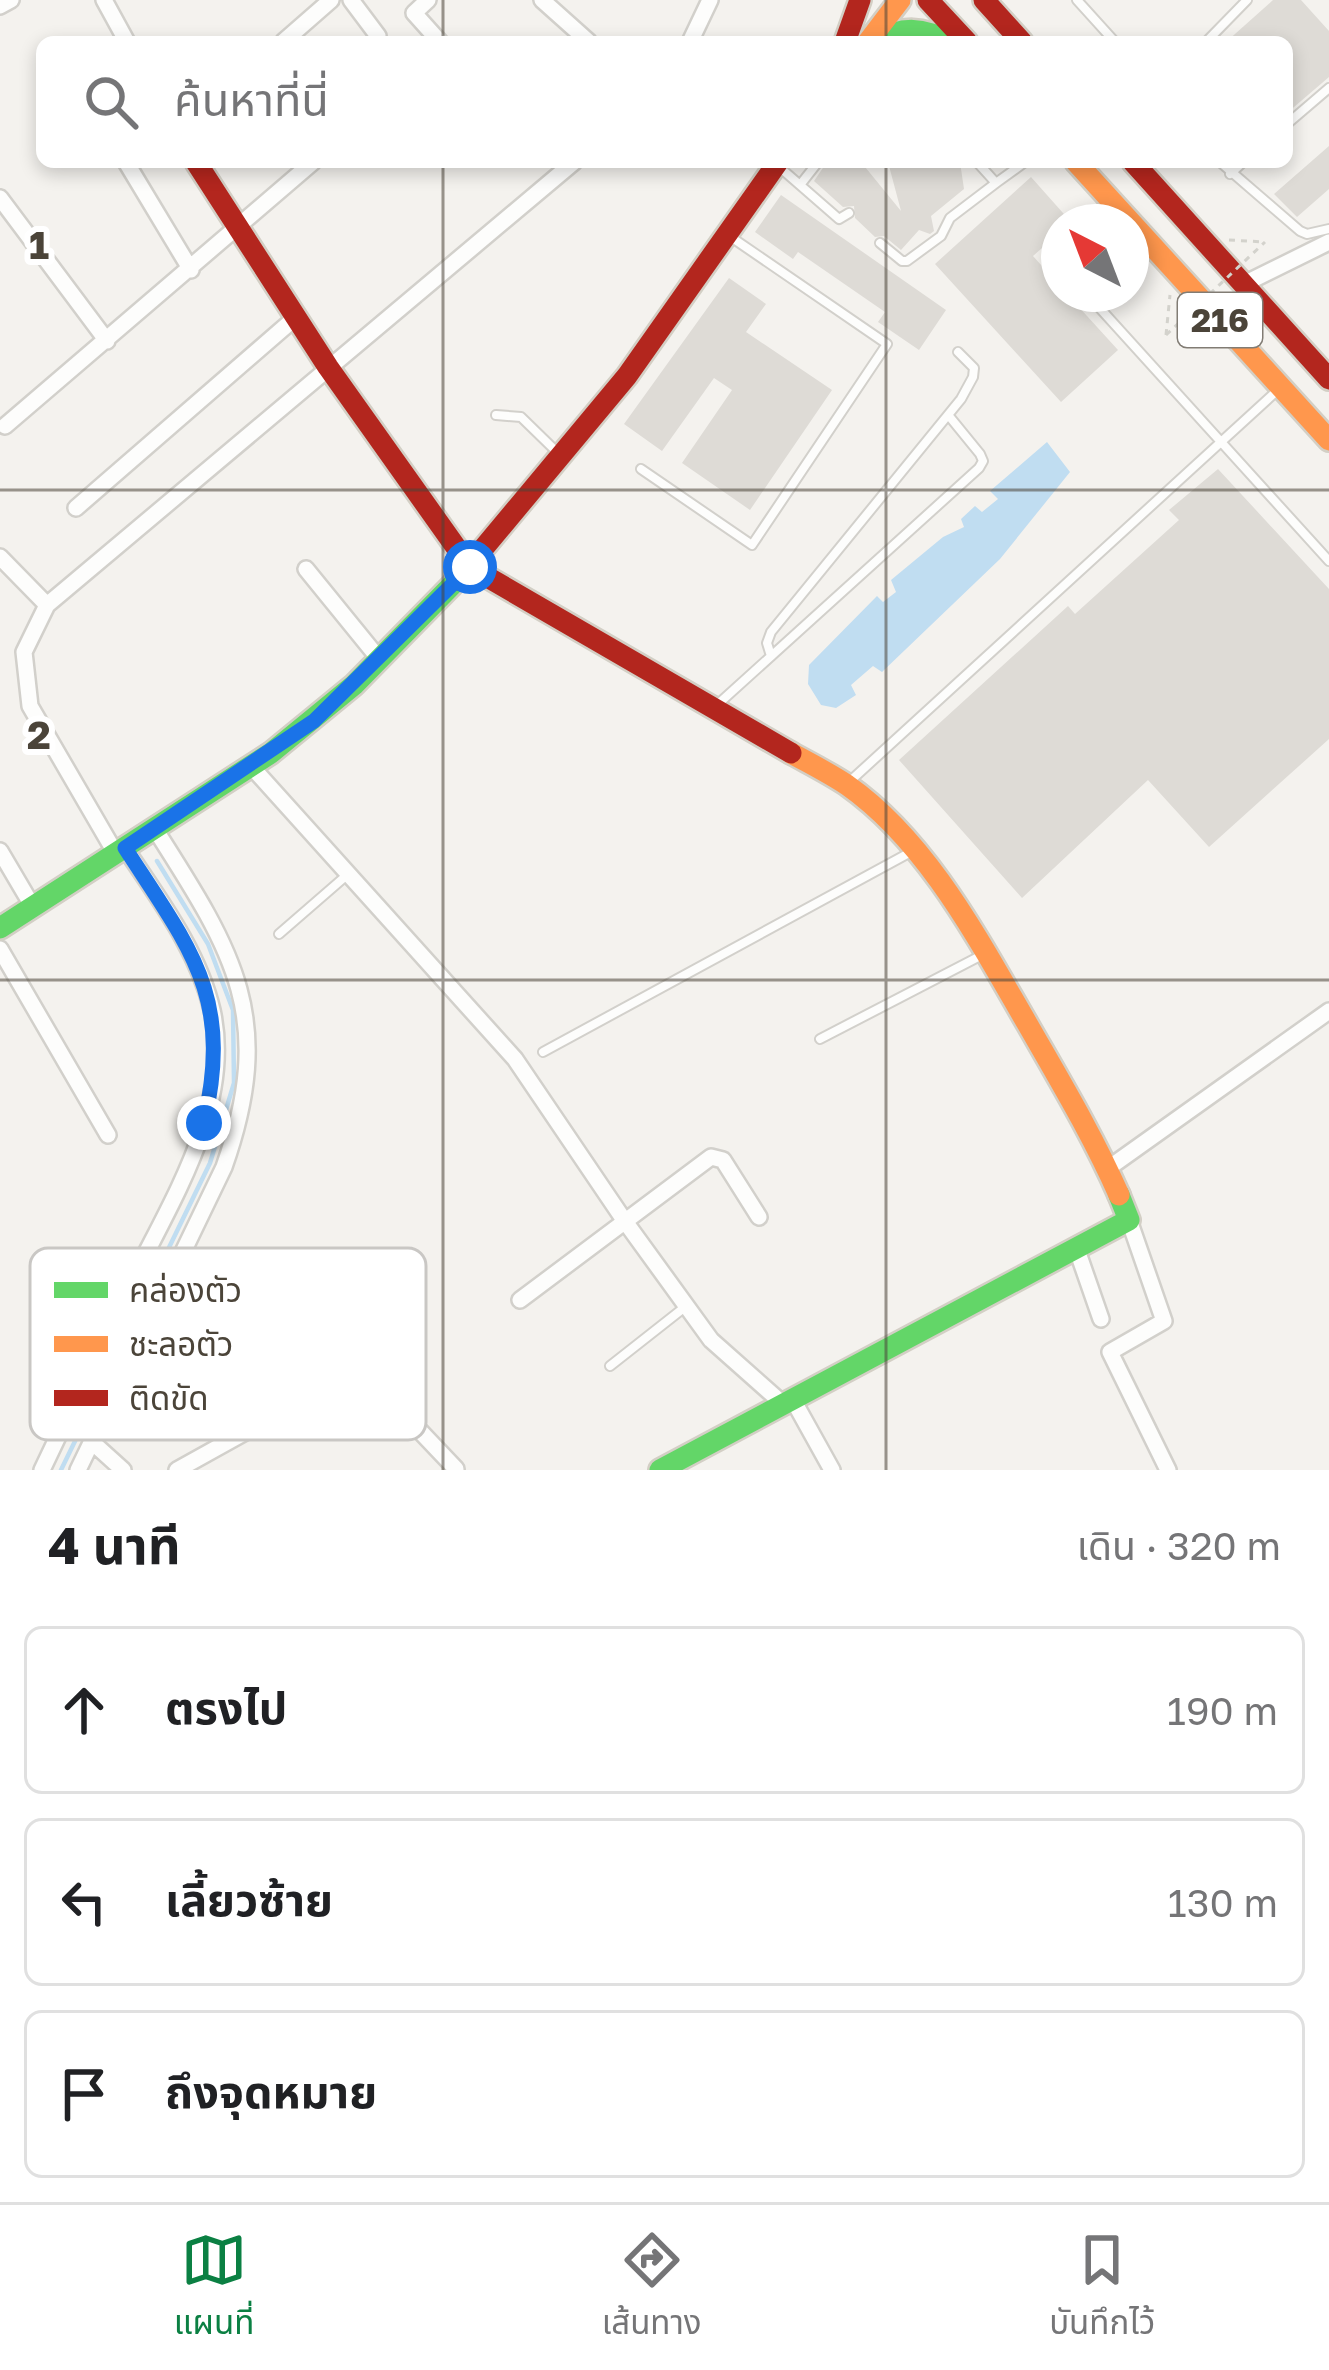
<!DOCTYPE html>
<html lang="th">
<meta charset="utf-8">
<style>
:root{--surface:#fff;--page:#f6f6f6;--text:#202124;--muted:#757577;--line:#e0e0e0;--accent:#0b8043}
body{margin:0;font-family:"Golos Text","Noto Sans Thai",sans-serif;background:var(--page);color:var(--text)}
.compass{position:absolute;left:1041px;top:204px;width:108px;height:108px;border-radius:50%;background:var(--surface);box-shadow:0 6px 18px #0003;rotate:318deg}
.stop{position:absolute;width:36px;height:36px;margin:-27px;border:9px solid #1a73e8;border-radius:50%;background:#fff}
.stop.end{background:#1a73e8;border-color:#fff;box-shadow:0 3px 12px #0008}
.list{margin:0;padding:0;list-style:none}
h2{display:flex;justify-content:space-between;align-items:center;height:156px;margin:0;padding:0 48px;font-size:51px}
h2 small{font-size:39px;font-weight:400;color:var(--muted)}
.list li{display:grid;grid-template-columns:78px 1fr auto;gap:36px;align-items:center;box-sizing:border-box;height:168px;margin:0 24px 24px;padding:0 24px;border:3px solid var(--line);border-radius:18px}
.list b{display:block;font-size:45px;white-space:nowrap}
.list em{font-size:39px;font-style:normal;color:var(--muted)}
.icon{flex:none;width:66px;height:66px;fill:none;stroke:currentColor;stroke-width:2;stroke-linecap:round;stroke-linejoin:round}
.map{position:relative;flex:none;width:1329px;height:1470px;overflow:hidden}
.search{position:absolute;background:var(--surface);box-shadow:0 6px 18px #0003;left:36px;right:36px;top:36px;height:132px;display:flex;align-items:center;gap:30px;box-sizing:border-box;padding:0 42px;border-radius:18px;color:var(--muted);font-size:45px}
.sheet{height:732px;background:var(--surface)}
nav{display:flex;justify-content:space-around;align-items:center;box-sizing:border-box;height:168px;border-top:3px solid var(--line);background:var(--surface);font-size:33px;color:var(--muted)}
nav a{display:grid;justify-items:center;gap:6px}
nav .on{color:var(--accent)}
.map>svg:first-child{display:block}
.water{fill:#c0ddf1}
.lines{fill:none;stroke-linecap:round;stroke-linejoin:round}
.stream{stroke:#c0ddf1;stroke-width:4.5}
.building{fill:#dedbd6}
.lane-casing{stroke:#d2d0cb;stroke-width:12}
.street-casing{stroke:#d2d0cb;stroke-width:20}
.fast-casing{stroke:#d3cfc5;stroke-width:26}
.slow-casing{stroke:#d3cfc5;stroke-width:26}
.jam-casing{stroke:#d3cfc5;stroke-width:26}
.path{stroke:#d3d2cc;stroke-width:3;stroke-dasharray:6 6;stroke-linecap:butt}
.lane{stroke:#fdfdfc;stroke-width:8}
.street{stroke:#fdfdfc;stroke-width:15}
.fast{stroke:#63d668;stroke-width:21}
.slow{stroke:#ff974d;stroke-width:21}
.jam{stroke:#b3261e;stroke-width:21}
.path-bridge{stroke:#d3d2cc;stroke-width:3;stroke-dasharray:6 6;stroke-linecap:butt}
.route{stroke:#1a73e8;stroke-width:15}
.grid{fill:none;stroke:#4b4439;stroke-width:3;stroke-opacity:0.55}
.labels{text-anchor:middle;stroke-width:12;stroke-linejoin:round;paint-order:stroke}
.shield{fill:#fff;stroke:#817c74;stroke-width:3}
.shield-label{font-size:33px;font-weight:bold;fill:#4b4439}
.key{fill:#fff;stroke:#c9c7c4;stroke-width:3}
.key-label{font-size:33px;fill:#4b4439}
.grid-label{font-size:39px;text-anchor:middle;font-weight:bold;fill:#4b4439;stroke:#fff;stroke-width:12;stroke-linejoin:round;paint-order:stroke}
</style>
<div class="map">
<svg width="1329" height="1470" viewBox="0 0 1329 1470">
<rect width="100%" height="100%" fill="#f4f2ee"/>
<path class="water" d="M1047 442 1070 472 1000 559 882 672 873 666 851 685 856 695 836 708 821 705 808 684 809 665 877 596 883 602 896 592 891 580 943 537 964 527 961 519 975 506 982 512 998 499 990 491Z"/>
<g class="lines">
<path class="stream" d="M61 1470 210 1163 234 1083 233 1010 208 944 157 861"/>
</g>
<path class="building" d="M1273 0H1301L1329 31V77L1287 113V42H1226Z
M1329 146V189L1297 217 1274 194Z
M827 162H861L901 211 888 162H960L964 189 931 216 934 231 930 234 919 230 901 250 884 236 875 237 855 218 854 206 843 207 814 181Z
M1031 177 1071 222H1059V233L1033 256 1059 285V294H1067L1118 350 1061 402 935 264Z
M781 195 946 310 919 350 878 322 885 312 798 252 793 259 755 232Z
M729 278 766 304 746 332 832 390 750 510 682 463 732 390 714 378 662 451 624 424Z
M1218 469 1329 589V739L1209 847 1148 780 1022 898 899 760 1068 606 1075 614 1179 520 1169 510Z"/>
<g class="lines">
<defs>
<path id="lane" d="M1077 0 1115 42
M1206 42 1247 0
M1287 124 1329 88
M977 162 996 183 1025 162
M1220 162 1300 231 1307 234 1329 229
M777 165 800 185 818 162
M1230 174 1243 162
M800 185 839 219 849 213
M880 243 902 261H907L941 236 950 218 996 183
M1087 294 1329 561
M496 415 521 417 560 455
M641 469 752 545 887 344 728 235
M771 656 767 643 771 632 961 399 973 377 974 368 958 352
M717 705 979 468 983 461 980 454 949 416
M848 783 1280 388
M279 934 347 875
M820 1039 984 954
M543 1052 909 853
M610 1366 685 1307"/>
<path id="street" d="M104 0 127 42
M351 0 378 36
M428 0 414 13 440 42
M542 0 589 42
M0 6 11 0
M283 42 331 0
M690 42 710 0
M126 162 191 270
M0 198 107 341
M1244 284 1329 242
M5 426 313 162
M76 508 295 318
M0 557 47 605
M306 569 380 660
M251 766 515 1059 624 1220 711 1340 782 1403
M0 851 33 907
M116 854 30 706 24 652 47 605 574 162
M0 949 108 1135
M1110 1167 1329 1011
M1129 1220 1164 1321 1110 1352 1168 1470
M1076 1247 1101 1319
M179 1261 218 1286 249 1271 256 1275 297 1321 325 1331 456 1469
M520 1300 711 1157 723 1160 759 1217
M159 1302 263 1416 258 1425 177 1470
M126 1369 179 1418
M792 1398 832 1470
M92 1442 123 1470
M42 1470C71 1409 100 1348 129 1287 169 1204 234 1107 212 1010 198 950 158 898 125 848
M78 1470 224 1167C276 1019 235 954 155 829"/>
<path id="fast" d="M877 42C902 25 924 28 950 42
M0 928 271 753 354 685 457 580
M660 1470 1129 1220 1119 1195"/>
<path id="slow" d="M868 42 900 0
M1076 162 1329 440
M791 753C809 763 829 773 847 785 928 842 979 941 1028 1025 1060 1081 1093 1136 1119 1195"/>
<path id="jam" d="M928 0 967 42
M984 0 1022 42
M845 42 860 0
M196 162 328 367 470 567 791 753
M1133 162 1329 379
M457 580 627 376 778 162"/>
</defs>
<use href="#lane" class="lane-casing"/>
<use href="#street" class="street-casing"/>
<use href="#fast" class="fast-casing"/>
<use href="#slow" class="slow-casing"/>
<use href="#jam" class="jam-casing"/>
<path class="path" d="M1229 240 1265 242
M1166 335 1170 295"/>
<use href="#lane" class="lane"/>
<use href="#street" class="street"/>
<use href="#fast" class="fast"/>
<use href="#slow" class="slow"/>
<use href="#jam" class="jam"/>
<path class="path-bridge" d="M1166 335 1265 242"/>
</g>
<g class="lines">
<path class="route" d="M204 1123C233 996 191 950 125 848L314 721 470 567"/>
</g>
<path class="grid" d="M443 0V42M886 0V42M443 162V1470M886 162V1470M0 490H1329M0 980H1329"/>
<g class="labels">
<rect class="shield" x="1178" y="293" width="84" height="54" rx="9"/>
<g class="shield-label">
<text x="1220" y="332">216</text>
</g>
</g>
<rect x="30" y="1248" width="396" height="192" rx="18" class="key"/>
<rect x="54" y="1282" width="54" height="16" fill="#63d668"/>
<rect x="54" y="1336" width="54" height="16" fill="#ff974d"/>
<rect x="54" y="1390" width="54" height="16" fill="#b3261e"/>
<g class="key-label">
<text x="129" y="1302">คล่องตัว</text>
<text x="129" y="1356">ชะลอตัว</text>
<text x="129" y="1410">ติดขัด</text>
</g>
<g class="grid-label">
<text x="39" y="259">1</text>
<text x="39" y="749">2</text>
</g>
</svg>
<svg class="compass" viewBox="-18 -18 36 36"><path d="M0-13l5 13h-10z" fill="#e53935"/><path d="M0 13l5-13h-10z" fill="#757577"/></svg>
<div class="stop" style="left:470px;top:567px"></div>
<div class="stop end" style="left:204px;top:1123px"></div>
<div class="search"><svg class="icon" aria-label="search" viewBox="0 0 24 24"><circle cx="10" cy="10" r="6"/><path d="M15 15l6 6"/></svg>ค้นหาที่นี่</div>
</div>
<section class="sheet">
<h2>4 นาที<small>เดิน · 320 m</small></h2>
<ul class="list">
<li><svg class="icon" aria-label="ahead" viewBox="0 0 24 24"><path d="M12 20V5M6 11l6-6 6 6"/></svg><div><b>ตรงไป</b></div><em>190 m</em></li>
<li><svg class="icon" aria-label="left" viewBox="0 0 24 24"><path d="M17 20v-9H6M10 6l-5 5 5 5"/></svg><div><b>เลี้ยวซ้าย</b></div><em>130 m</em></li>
<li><svg class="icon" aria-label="arrive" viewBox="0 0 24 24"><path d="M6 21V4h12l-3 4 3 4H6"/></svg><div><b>ถึงจุดหมาย</b></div></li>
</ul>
</section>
<nav>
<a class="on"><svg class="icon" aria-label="map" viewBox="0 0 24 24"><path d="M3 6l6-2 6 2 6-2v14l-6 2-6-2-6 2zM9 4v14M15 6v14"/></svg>แผนที่</a>
<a><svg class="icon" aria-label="directions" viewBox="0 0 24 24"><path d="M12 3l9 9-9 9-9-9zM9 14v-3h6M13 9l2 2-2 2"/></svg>เส้นทาง</a>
<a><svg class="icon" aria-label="saved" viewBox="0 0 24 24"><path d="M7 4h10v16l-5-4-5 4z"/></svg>บันทึกไว้</a>
</nav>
